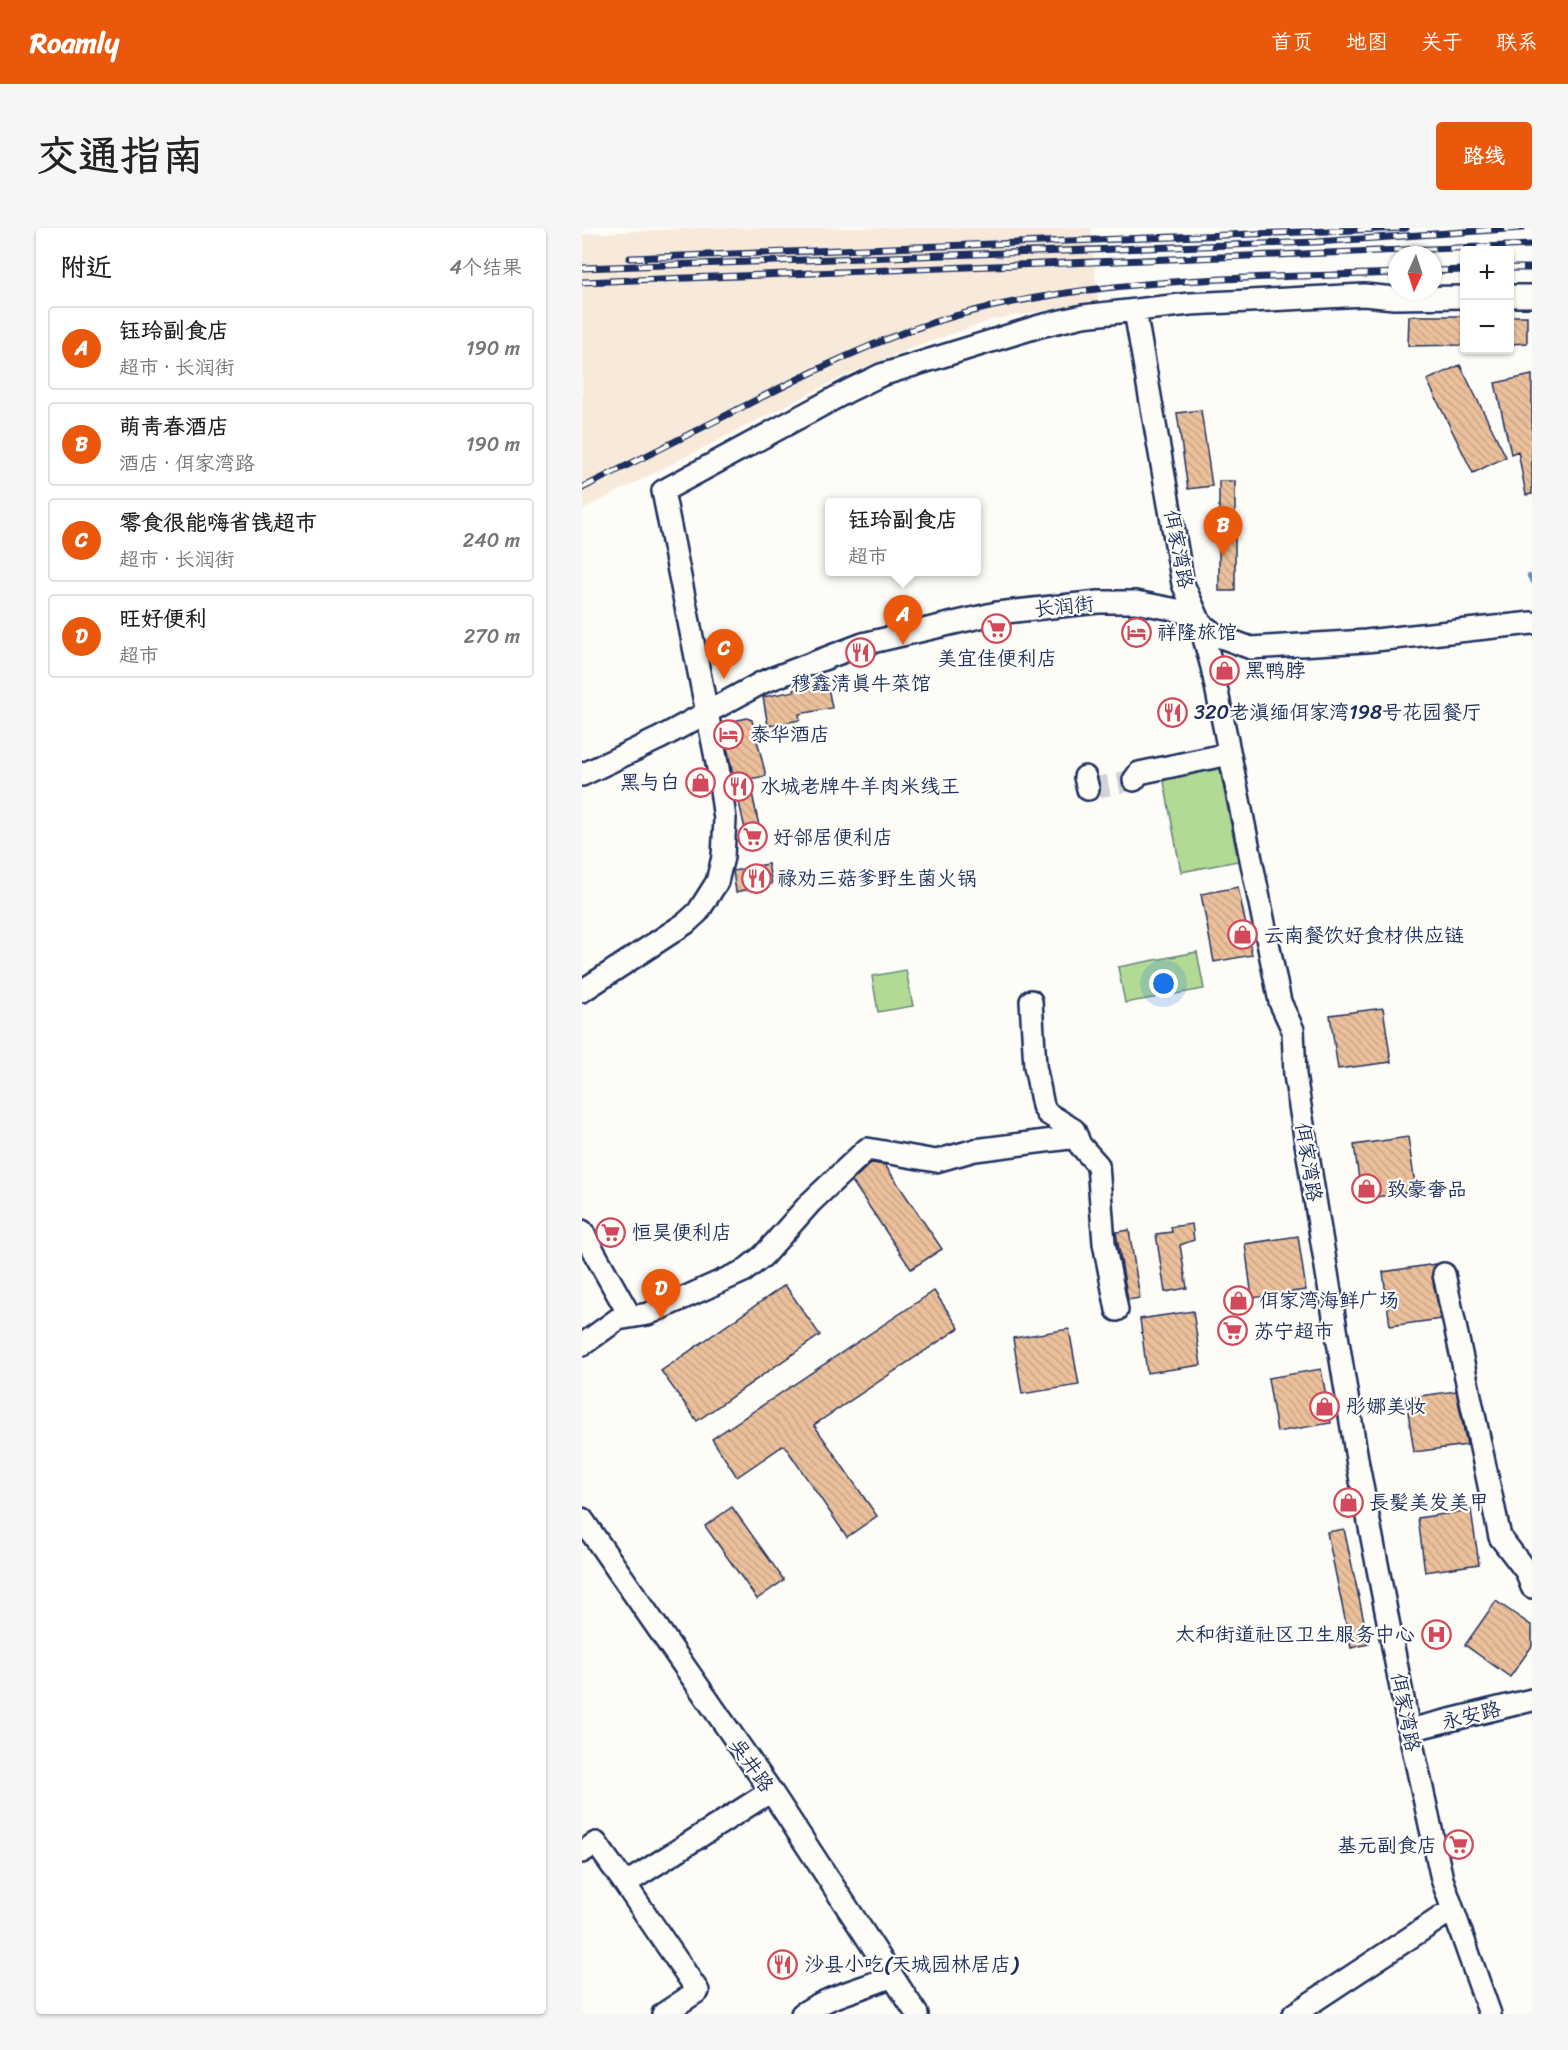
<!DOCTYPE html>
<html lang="zh">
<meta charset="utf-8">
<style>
:root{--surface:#fff;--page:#f6f6f6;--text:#222;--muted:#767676;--line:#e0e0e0;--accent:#ea580c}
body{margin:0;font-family:Sriracha,"LXGW WenKai TC",sans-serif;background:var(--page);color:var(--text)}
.controls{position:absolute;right:18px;top:18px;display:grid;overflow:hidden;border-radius:6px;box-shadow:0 2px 4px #0004}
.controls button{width:54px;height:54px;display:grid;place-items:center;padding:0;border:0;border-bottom:2px solid var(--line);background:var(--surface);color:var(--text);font:30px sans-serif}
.compass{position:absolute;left:806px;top:18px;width:54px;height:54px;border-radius:50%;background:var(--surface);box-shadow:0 2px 4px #0004;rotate:183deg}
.you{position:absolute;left:582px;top:756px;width:21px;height:21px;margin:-15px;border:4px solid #fff;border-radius:50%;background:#1a73e8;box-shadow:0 0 0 9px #1a73e833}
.badge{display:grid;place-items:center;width:39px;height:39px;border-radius:50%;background:var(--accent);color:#fff;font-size:20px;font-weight:700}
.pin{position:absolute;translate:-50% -50px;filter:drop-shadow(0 2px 3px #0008)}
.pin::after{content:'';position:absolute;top:32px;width:21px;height:18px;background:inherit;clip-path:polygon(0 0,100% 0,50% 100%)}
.popup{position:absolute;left:243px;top:270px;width:156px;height:78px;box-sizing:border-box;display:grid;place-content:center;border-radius:6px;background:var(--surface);filter:drop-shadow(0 2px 4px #0005);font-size:20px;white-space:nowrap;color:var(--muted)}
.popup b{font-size:22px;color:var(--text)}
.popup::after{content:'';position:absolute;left:50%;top:100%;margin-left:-12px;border:12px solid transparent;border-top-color:var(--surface)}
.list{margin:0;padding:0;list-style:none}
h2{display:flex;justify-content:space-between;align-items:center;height:78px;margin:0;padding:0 24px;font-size:26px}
h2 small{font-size:20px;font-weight:400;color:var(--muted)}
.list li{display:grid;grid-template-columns:39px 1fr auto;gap:18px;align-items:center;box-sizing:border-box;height:84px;margin:0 12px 12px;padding:0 12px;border:2px solid var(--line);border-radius:6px}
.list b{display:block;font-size:22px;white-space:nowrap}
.list p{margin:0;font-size:20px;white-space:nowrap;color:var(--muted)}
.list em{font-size:20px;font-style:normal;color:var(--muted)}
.map{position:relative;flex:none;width:950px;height:1786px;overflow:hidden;border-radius:6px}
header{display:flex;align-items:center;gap:36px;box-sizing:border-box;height:84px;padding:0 30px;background:var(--accent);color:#fff}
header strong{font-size:28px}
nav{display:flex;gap:33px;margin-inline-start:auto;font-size:21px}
.intro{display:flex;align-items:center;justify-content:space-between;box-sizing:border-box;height:144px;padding:0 36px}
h1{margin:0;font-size:42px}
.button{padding:15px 27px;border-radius:6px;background:var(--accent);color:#fff;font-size:21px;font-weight:700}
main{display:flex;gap:36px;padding:0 36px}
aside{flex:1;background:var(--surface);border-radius:6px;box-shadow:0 2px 4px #0004}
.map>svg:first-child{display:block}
.built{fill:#f8eadb}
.park{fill:#b2da95;stroke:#66847a;stroke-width:1.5}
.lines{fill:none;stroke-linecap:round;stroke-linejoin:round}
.stream{stroke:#6690ba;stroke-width:4.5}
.building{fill:url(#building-back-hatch);stroke:#1b2f5e;stroke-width:1.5}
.minor-tunnel{stroke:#d0d3d8;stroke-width:21;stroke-dasharray:21 10;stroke-linecap:butt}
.minor-casing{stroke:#1b2f5e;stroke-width:26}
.minor{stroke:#fdfcf7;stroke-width:21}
.rail-casing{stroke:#1b2f5e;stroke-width:7}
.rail{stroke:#fdfcf7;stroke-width:4.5;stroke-dasharray:14;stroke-linecap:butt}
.labels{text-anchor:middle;stroke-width:4.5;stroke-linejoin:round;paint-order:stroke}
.street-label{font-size:20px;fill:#1b2f5e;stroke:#fdfcf7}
.poi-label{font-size:20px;fill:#1b2f5e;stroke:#fdfcf7;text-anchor:start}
</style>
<header>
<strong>Roamly</strong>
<nav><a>首页</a><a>地图</a><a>关于</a><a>联系</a></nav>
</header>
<div class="intro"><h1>交通指南</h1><a class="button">路线</a></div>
<main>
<aside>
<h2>附近<small>4个结果</small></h2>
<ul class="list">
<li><span class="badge">A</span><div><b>钰玲副食店</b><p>超市 · 长润街</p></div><em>190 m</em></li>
<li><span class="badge">B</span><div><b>萌青春酒店</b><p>酒店 · 佴家湾路</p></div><em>190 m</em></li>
<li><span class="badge">C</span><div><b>零食很能嗨省钱超市</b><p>超市 · 长润街</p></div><em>240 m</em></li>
<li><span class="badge">D</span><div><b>旺好便利</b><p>超市</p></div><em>270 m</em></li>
</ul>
</aside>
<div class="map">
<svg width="950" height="1786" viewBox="0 0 950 1786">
<defs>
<pattern id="building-back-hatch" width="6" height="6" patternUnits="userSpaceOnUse" patternTransform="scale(1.5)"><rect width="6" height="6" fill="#ebc09b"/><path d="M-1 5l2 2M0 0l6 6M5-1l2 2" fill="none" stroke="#c9a588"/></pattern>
</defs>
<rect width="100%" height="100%" fill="#fdfcf7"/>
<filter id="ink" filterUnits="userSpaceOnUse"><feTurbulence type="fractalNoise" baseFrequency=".0167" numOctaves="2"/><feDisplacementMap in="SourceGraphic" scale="12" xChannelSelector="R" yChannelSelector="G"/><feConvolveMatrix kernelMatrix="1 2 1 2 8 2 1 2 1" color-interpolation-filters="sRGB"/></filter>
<g filter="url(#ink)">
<path class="built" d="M118 0H509L516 74 413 91 333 119 260 149 0 282V6Z"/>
<path class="park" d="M637 537 656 633 599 644 581 548Z
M615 724 622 761 543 775 536 739Z
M324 742 331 778 296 784 290 748Z"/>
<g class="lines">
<path class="stream" d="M947 348 950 353"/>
</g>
<path class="building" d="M827 88H882V117L826 118Z
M927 88H945V115L927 116Z
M878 137 924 229 891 245 845 152Z
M950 147V266L944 267 936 223 929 226 913 155Z
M619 182 630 258 606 261 595 185Z
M637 253H653V363H637Z
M244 449 250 480 217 486 218 492 186 498 181 469 213 463 211 456 215 455Z
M165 490 170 492 184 548 167 551 180 612 166 615 143 510V498L147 494Z
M186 636 190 656 154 664 151 643Z
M656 659 670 727 632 734 619 666Z
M801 780 809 834 756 841 748 787Z
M826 909 834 963 780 971 772 917Z
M289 935 303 937 360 1021 329 1041 270 953Z
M610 996 612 1012 598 1017 605 1060 583 1064 574 1006 590 1004 589 999Z
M547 1002 558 1070 546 1072 534 1004Z
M716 1008 724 1062 670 1070 663 1016Z
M854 1036 850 1049 859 1091 808 1098 801 1044Z
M203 1057 238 1107 115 1193 79 1143Z
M352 1063 377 1100 232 1197 295 1288 265 1309 202 1217 155 1249 130 1211Z
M611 1083 619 1137 565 1145 558 1091Z
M487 1101 497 1157 440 1166 431 1110Z
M739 1141 749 1195 695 1204 686 1150Z
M874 1163 885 1217 832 1224 824 1170Z
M150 1279 202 1352 175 1371 123 1298Z
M889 1282 897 1336 843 1344 836 1290Z
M762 1301 787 1416 769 1420 745 1304Z
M914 1373 950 1398V1418L928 1449 883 1417Z"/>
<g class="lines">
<path class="minor-tunnel" d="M506 561 552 552"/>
<defs>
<path id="minor" d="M927 68H950
M553 83 601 356 617 392 630 439 698 774 711 802 713 847 776 1237 827 1502 860 1651 908 1786
M0 547 78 510 181 454 281 416 415 385 516 374H554L600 383 636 408 669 420 784 413 950 395
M503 549 506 561
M552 552 557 545 647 526
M0 763 104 695 116 684 135 654 141 629 143 591 136 540 81 263 266 163 299 147 458 98 501 88 608 76 782 67 812 70 882 69
M449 773 453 838 461 878 465 885 492 902 498 917 516 937 522 1015 535 1082
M0 1003 48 1088
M862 1046 918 1309 944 1343 950 1359
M0 1117 36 1091 66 1086 162 1043 181 1028 229 974 285 921 354 933 393 922 495 909
M0 1291 189 1563 335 1786
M827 1502 950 1472
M0 1624 14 1615 43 1656 189 1563
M43 1656 116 1763 81 1786
M220 1786C250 1766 279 1762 310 1748
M712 1786 870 1682"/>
</defs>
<use href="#minor" class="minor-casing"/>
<use href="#minor" class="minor"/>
<defs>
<path id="rail" d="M48 30 824 0
M0 40 734 14 940 0
M927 40H950
M851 43 882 42
M0 54 950 17
M0 260C58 231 116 202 174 172 224 147 274 122 326 103 477 48 656 51 815 45"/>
</defs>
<use href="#rail" class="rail-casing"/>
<use href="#rail" class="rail"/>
</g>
</g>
<defs>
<symbol id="supermarket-ring" viewBox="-11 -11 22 22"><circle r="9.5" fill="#fdfcf7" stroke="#d1495b" stroke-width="1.5"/><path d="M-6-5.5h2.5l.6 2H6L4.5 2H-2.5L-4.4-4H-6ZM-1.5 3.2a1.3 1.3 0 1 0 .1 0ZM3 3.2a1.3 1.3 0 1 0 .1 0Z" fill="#d1495b"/></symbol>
<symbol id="hotel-ring" viewBox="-11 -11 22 22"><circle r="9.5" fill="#fdfcf7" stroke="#d1495b" stroke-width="1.5"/><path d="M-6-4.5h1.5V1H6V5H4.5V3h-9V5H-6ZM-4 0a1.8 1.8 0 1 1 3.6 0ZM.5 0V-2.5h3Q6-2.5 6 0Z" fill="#d1495b"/></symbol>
<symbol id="restaurant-ring" viewBox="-11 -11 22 22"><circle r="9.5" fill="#fdfcf7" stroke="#d1495b" stroke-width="1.5"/><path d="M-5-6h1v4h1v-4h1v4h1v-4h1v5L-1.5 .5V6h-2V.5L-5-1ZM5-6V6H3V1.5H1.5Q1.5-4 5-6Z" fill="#d1495b"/></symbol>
<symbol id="shop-ring" viewBox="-11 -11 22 22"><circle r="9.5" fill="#fdfcf7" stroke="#d1495b" stroke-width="1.5"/><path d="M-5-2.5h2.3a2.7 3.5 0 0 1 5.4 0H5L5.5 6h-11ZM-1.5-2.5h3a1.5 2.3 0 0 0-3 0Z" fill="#d1495b"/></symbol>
<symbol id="hospital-ring" viewBox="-11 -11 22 22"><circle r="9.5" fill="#fdfcf7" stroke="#d1495b" stroke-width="1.5"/><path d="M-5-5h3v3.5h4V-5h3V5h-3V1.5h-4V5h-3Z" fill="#d1495b"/></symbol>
</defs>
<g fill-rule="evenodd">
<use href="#supermarket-ring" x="398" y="384" width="33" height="33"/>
<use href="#hotel-ring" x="538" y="388" width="33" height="33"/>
<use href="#restaurant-ring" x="262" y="408" width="33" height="33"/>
<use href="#shop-ring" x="626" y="426" width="33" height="33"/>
<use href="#restaurant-ring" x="574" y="468" width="33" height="33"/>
<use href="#hotel-ring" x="130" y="490" width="33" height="33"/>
<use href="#shop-ring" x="102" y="538" width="33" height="33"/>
<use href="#restaurant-ring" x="140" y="542" width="33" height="33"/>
<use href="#supermarket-ring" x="154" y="592" width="33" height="33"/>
<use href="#restaurant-ring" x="158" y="634" width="33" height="33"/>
<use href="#shop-ring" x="644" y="690" width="33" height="33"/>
<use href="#shop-ring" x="768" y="944" width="33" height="33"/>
<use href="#supermarket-ring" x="12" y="988" width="33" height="33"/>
<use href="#shop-ring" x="640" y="1056" width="33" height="33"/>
<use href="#supermarket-ring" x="634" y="1086" width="33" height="33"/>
<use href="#shop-ring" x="726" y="1162" width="33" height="33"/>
<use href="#shop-ring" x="750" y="1258" width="33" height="33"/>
<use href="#hospital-ring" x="838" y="1390" width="33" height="33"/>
<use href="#supermarket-ring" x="860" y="1600" width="33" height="33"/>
<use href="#restaurant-ring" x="184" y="1720" width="33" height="33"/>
</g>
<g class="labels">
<g class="street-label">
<text transform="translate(597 321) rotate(79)" y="7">佴家湾路</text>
<text transform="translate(482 378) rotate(-6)" y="7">长润街</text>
<text transform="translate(727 934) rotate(81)" y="7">佴家湾路</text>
<text transform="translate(824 1484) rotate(79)" y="7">佴家湾路</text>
<text transform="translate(889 1487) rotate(-14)" y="7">永安路</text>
<text transform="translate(170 1537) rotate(55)" y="7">吴井路</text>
</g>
<g class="poi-label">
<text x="575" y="411">祥隆旅馆</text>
<text x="415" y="437" text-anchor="middle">美宜佳便利店</text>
<text x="663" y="449">黑鸭脖</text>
<text x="279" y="462" text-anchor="middle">穆鑫清真牛菜馆</text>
<text x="612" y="491">320老滇缅佴家湾198号花园餐厅</text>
<text x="168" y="513">泰华酒店</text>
<text x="98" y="561" text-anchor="end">黑与白</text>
<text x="178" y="565">水城老牌牛羊肉米线王</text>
<text x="191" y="616">好邻居便利店</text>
<text x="195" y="657">禄劝三菇爹野生菌火锅</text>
<text x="682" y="714">云南餐饮好食材供应链</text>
<text x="805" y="968">致豪奢品</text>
<text x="50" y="1011">恒昊便利店</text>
<text x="677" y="1079">佴家湾海鲜广场</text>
<text x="672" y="1110">苏宁超市</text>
<text x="764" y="1185">彤娜美妆</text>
<text x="787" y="1281">長髪美发美甲</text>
<text x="833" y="1413" text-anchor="end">太和街道社区卫生服务中心</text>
<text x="855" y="1624" text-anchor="end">基元副食店</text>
<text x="222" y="1743">沙县小吃(天城园林居店)</text>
</g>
</g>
</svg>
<div class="controls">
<button>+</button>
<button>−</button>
</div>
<svg class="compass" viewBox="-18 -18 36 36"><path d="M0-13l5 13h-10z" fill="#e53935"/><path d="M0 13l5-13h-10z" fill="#767676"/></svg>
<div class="you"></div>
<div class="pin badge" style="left:321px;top:417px">A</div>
<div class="popup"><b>钰玲副食店</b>超市</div>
<div class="pin badge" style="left:641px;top:328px">B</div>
<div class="pin badge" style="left:142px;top:451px">C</div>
<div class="pin badge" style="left:79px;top:1091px">D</div>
</div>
</main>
